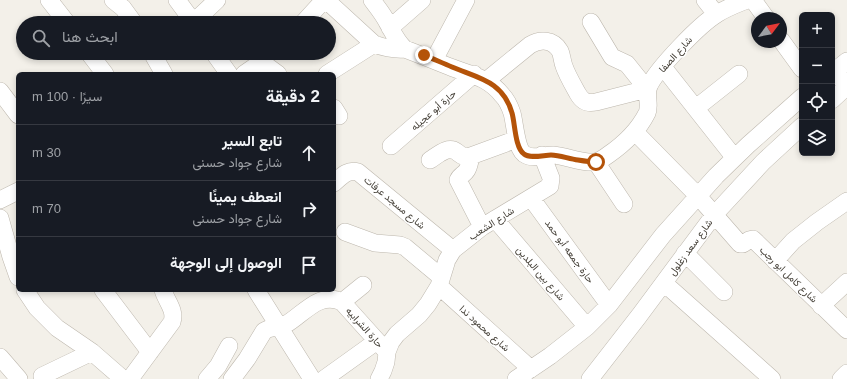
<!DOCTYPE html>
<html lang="ar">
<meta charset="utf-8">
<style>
:root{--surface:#171b24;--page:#20242c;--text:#f1f3f6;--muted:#9ea1a6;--line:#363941}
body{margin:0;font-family:Arial,Vazirmatn,sans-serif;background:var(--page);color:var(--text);direction:rtl}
.controls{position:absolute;right:12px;top:12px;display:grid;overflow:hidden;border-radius:6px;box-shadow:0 2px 6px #0003}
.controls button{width:36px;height:36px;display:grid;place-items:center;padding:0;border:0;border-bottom:1px solid var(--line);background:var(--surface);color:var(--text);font:20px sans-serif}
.compass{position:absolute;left:751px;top:12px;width:36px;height:36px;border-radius:50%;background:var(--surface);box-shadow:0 2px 6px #0003;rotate:58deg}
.stop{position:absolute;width:12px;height:12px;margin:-9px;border:3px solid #b45309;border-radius:50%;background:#fff}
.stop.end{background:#b45309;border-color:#fff;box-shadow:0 1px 4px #0008}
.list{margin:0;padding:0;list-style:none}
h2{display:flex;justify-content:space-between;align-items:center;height:52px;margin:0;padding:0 16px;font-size:17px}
h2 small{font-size:13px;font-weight:400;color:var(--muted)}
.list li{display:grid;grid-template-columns:26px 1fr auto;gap:12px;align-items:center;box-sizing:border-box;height:56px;padding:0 16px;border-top:1px solid var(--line)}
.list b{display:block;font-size:15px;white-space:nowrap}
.list p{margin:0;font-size:13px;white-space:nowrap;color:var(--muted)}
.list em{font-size:13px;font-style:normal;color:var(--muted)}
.icon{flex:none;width:22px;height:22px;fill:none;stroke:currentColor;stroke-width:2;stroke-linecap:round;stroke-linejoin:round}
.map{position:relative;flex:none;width:847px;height:379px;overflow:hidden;direction:ltr}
.search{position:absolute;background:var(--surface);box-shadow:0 2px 6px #0003;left:16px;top:16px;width:320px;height:44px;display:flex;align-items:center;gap:10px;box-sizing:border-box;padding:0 14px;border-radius:22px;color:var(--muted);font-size:15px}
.panel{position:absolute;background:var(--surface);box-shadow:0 2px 6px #0003;left:16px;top:72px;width:320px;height:220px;border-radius:6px;direction:rtl}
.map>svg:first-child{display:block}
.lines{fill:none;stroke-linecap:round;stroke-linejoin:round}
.minor-casing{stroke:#bdb7ad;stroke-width:18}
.minor{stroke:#fff;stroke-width:17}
.route{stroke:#b45309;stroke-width:5}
.labels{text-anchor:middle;stroke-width:3;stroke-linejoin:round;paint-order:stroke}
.street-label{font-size:10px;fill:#454038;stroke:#fff}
</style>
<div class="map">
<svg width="847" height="379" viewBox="0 0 847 379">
<rect width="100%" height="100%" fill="#f3f0e9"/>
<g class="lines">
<defs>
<path id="minor" d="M49 0 67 23
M113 0 123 8 134 23
M177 0 194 23
M326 0 374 44C385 48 393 50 405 49
M372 0C377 7 383 14 387 22 393 32 396 41 405 49 421 55 437 62 453 68 472 75 489 78 502 95 507 100 510 107 512 113 515 123 516 151 526 155 533 159 545 155 553 155 567 156 580 163 595 162 600 161 604 158 608 155 624 144 638 131 647 113 651 104 644 94 650 84 660 66 699 25 717 14 726 8 737 4 747 0
M705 0 716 14
M753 0 766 18
M194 22 217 0
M303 23 324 0
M390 28 422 0
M781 40 802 69
M89 53 105 74
M152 53 164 74
M214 53 229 74
M434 60 466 0
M663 67 734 157
M835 71 847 87
M832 73 847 61
M244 74 260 63H263L278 74
M327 74 374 44
M487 80 530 45C540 39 553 39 560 51 562 55 562 61 564 66 567 75 573 85 578 94 582 101 587 104 596 102L647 89 627 64 612 57 591 22
M0 91 18 115
M832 100 847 86
M334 108 339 116
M696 108 739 74
M635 132 698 196 740 244H743L749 240 753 239 847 330
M391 146 474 74
M472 156C469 161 470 165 467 170 464 175 460 175 458 180L482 227
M430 160C438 155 448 145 457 152 461 155 462 157 468 157L517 139
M596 162 624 204
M334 183C341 177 347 169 358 172L453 250
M531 198 609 305
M0 200 18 191
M0 218 11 257 18 277
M495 219 587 327
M345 232 375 243 400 245 405 247 441 277
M685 253 724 292
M775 261 793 241 817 222 847 201
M664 283 772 379
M439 286 531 369
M25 290 37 308 57 328 92 352 123 379
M103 290 150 352
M256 290 312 379
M342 302 363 285
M821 306 847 282
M0 357 19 379
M42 376 92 352
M130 379 172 322C176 310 166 301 163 290
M207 379 218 366 229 346
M232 379 247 359 264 331C270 327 278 328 285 325 304 314 319 291 342 302L387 352
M324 379 377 341
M379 379 383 371 386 362 387 352 391 342 397 334 419 315 428 304 439 286 447 260 453 250 482 227 550 186 551 178 542 155
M516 379 550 356 587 327 609 305 663 235 716 176 748 145 802 97
M590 379 639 316 714 215 763 162 802 126
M841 379 847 373"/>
</defs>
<use href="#minor" class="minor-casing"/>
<use href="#minor" class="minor"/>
</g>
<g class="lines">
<path class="route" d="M424 55C433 59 443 63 452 67 478 78 503 81 512 113 515 123 515 148 524 154 530 159 544 155 551 155 560 155 569 159 578 160 584 161 590 162 596 162"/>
</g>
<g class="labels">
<g class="street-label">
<text transform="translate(675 54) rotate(-48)" y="4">شارع الصفا</text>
<text transform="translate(433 110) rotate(-41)" y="4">حارة أبو عجيله</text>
<text transform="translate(395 202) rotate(40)" y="4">شارع مسجد عرفات</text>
<text transform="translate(491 223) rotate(-33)" y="4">شارع الشعب</text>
<text transform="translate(690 247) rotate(-54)" y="4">شارع سعد زغلول</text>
<text transform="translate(570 251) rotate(54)" y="4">حارة جمعه أبو حمد</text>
<text transform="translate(541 273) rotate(49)" y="4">شارع بين البلدين</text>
<text transform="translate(789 274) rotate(44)" y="4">شارع كامل ابو رجب</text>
<text transform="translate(365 327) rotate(48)" y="4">حارة الشرابيه</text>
<text transform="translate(485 328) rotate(42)" y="4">شارع محمود ندا</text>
</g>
</g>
</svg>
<div class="controls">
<button>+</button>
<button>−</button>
<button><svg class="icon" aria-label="locate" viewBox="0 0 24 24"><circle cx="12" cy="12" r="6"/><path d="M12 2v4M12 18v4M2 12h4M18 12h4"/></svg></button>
<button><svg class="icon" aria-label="layers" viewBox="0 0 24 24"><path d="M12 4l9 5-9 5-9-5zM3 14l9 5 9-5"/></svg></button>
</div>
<svg class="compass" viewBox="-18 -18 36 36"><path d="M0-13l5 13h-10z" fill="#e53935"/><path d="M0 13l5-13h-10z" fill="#9ea1a6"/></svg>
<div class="stop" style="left:596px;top:162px"></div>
<div class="stop end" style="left:424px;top:55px"></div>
<div class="search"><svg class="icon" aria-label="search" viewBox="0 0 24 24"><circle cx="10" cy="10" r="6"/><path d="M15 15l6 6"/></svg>ابحث هنا</div>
<section class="panel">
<h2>2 دقيقة<small>سيرًا · 100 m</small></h2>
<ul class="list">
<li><svg class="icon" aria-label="ahead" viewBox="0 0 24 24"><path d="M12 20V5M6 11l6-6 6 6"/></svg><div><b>تابع السير</b><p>شارع جواد حسنى</p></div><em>30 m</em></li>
<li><svg class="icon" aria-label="right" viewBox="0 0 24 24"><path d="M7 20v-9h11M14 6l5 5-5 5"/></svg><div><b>انعطف يمينًا</b><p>شارع جواد حسنى</p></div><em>70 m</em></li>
<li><svg class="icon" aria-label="arrive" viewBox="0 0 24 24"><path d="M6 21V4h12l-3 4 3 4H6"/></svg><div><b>الوصول إلى الوجهة</b></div></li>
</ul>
</section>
</div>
